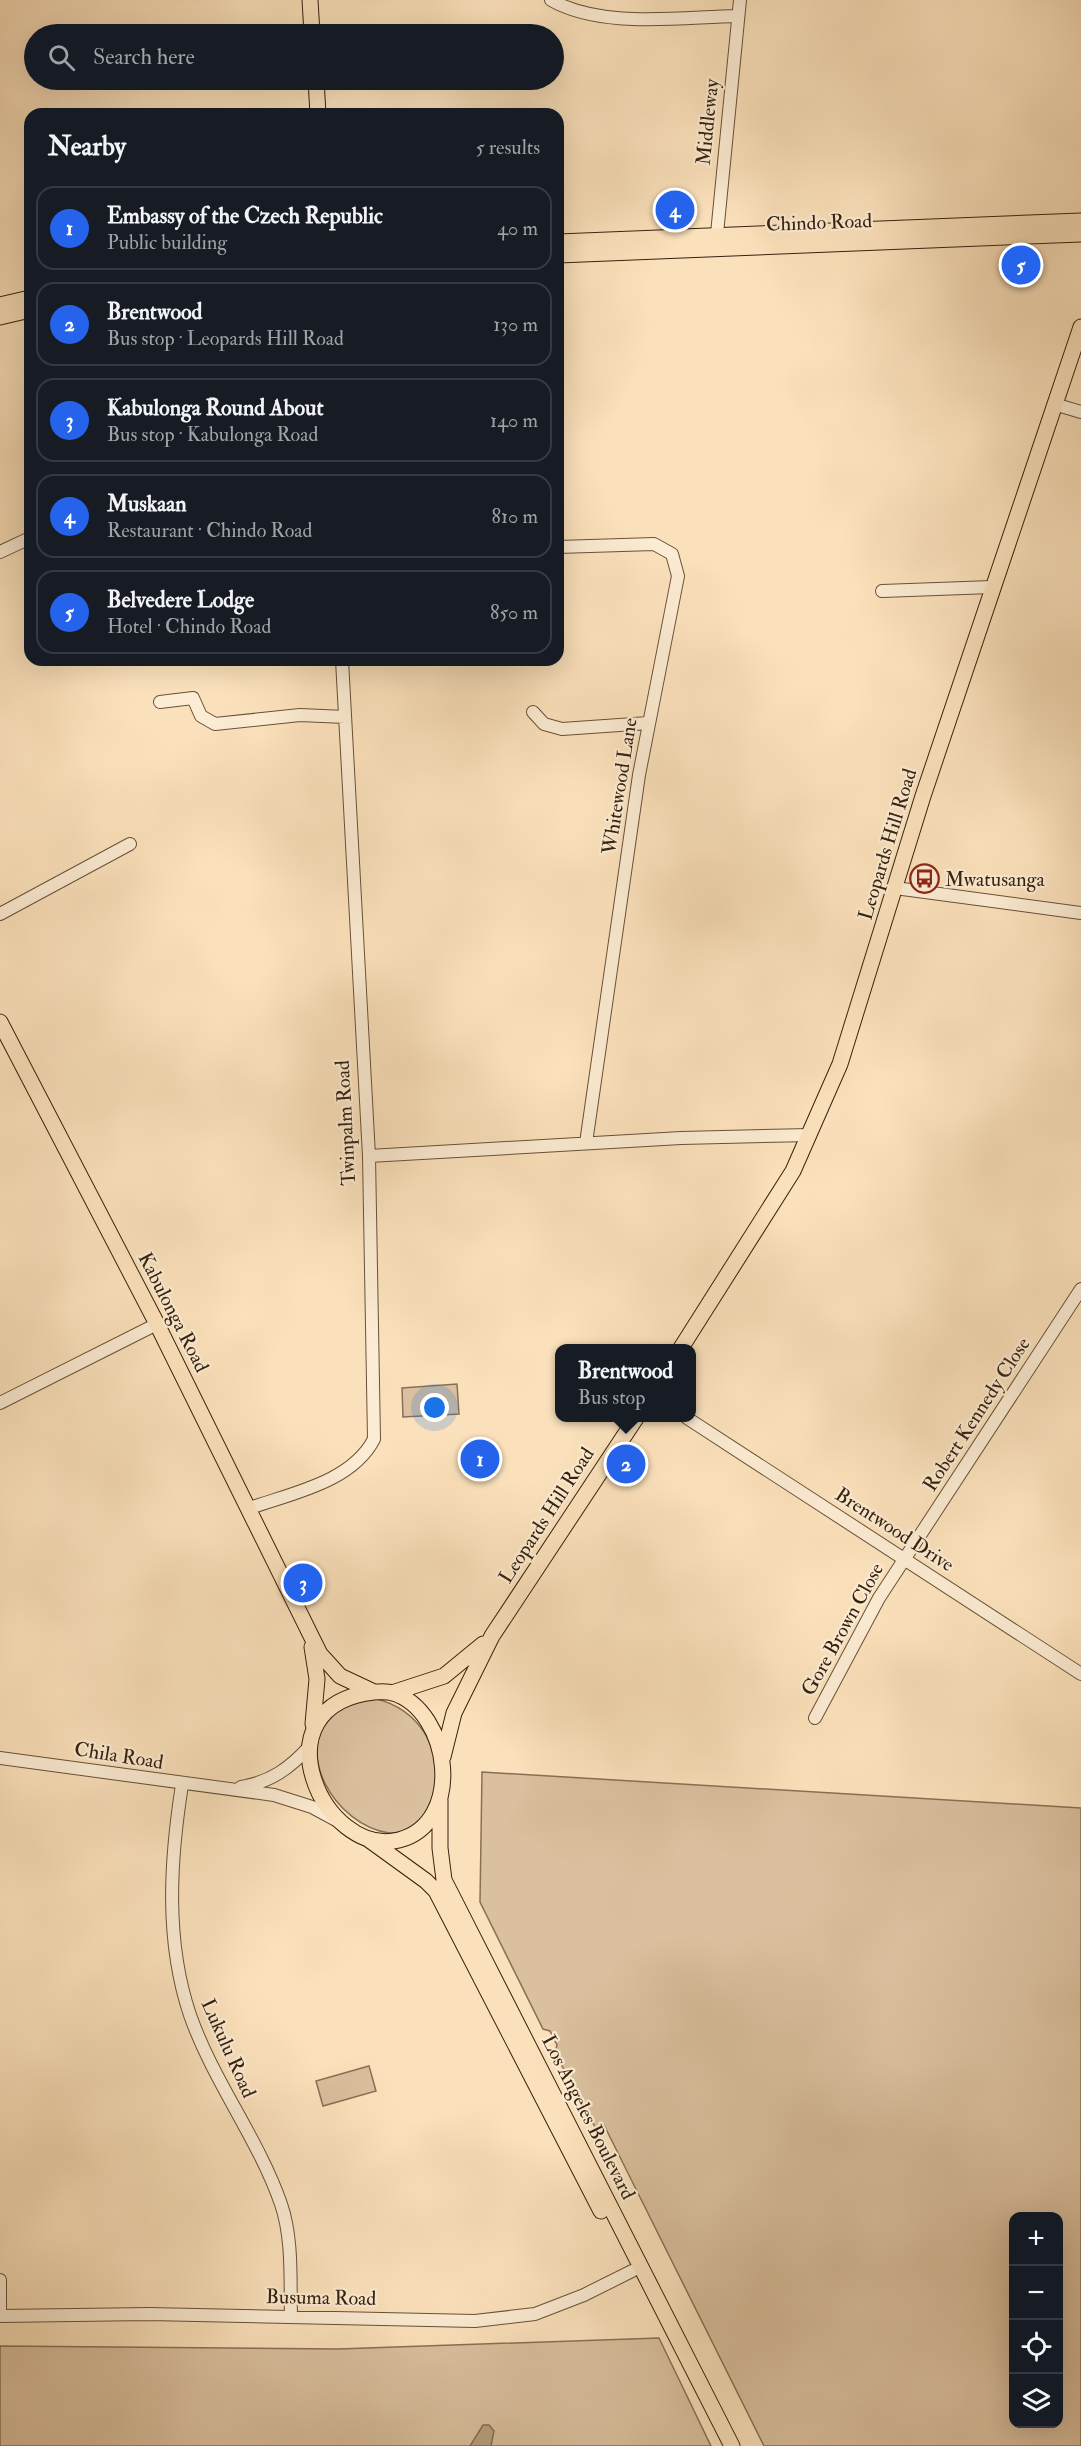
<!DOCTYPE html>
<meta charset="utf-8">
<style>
:root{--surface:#171b24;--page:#20242c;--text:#f1f3f6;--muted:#9ea1a6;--line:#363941;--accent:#2563eb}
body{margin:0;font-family:"IM FELL Double Pica",serif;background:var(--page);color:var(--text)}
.controls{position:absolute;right:18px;bottom:18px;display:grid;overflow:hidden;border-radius:12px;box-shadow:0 6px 24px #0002}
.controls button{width:54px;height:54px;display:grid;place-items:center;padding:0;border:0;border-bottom:2px solid var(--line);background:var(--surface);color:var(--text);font:30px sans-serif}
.you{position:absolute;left:435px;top:1408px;width:21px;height:21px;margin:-15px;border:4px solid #fff;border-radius:50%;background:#1a73e8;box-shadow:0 0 0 9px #1a73e833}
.badge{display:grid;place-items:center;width:39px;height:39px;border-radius:50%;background:var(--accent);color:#fff;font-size:20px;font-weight:700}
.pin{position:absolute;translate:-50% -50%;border:3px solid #fff;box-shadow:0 2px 6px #0006}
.popup{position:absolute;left:555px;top:1344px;width:141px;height:78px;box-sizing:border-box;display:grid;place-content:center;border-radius:12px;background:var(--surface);filter:drop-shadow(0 2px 4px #0005);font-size:20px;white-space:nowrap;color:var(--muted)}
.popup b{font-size:22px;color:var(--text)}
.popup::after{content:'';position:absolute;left:50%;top:100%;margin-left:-12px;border:12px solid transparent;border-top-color:var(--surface)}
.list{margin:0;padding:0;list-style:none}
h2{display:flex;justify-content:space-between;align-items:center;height:78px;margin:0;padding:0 24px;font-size:26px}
h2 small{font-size:20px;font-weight:400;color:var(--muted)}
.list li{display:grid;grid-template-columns:39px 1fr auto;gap:18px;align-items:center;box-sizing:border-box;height:84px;margin:0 12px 12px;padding:0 12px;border:2px solid var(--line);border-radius:18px}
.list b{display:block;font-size:22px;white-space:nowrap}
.list p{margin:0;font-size:20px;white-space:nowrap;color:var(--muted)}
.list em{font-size:20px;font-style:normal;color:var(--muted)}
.icon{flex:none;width:33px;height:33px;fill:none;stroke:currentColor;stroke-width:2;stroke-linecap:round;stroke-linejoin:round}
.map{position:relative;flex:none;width:1081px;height:2446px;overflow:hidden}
.search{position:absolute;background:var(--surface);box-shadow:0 6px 24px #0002;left:24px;top:24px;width:540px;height:66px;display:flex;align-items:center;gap:15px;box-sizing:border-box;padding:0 21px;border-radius:33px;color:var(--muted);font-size:22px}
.panel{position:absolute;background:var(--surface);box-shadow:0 6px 24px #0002;left:24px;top:108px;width:540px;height:558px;border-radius:18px}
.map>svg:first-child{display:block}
.green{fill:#dac09e;stroke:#887056;stroke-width:1.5;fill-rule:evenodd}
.water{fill:#b8a080;stroke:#846d52;stroke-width:1.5}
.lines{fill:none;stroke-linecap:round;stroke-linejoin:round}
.minor-casing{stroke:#675139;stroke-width:14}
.major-casing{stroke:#36210e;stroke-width:17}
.minor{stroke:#fcecd3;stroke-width:12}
.major{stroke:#fbe1bb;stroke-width:15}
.labels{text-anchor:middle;stroke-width:4.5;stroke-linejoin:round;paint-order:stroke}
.street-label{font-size:20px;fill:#36210e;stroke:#fcecd3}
.poi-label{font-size:20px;fill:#36210e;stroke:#fcecd3;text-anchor:start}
</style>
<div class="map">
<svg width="1081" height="2446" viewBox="0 0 1081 2446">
<rect width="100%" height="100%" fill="#fbe1bb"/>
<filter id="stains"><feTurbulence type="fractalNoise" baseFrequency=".00333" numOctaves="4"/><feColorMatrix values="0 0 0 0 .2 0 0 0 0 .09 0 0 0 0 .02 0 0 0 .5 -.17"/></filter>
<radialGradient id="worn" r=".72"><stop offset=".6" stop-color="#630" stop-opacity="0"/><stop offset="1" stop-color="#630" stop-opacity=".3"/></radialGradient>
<path class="green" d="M457 1384 459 1414 403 1417 402 1388Z
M368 1697C413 1705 440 1739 436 1787 435 1798 428 1811 424 1822 414 1826 401 1834 389 1833 335 1825 289 1749 337 1708 344 1702 359 1700 368 1697Z
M482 1772 1081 1808V2446H764L604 2125 595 2127 555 2053 557 2045 550 2031 543 2029 480 1902ZM1014 2216H1058V2424H1014Z
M369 2066 376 2091 323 2106 316 2081Z
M659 2338 711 2446H0V2346L338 2349Z"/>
<path class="water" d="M483 2425H489L494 2431 491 2446H470Z"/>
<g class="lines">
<defs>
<path id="minor" d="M551 0C602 29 680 17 737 16
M716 244 740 0
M1054 404 1081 412
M558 547 654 544 672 554 678 576 639 775 586 1143
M0 552 30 538
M882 591 992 587
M160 702 193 698 201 716 215 724 300 715 345 717
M533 712 544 724 562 729 648 723
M895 888 1081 913
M0 914 130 844
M369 1156 681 1138 810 1135
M0 1403 157 1324
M687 1418 1081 1674
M250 1508C292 1493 352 1482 374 1439L369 1156 342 660
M815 1718 879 1598 1081 1289
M0 1758 274 1795 312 1807 336 1820
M182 1785C170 1861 165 1941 190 2015 213 2081 258 2138 281 2204 293 2239 290 2280 291 2317
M241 1787C271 1782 290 1768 310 1746
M0 2280V2316
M0 2316 149 2314 475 2321 535 2314 584 2295 632 2271"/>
<path id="major" d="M310 0 312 34
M316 80 318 114
M558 242 1081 221
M558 255 1081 234
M0 305 30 298
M0 317 30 310
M0 1022 157 1324 320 1654 340 1676 374 1692
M681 1348 793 1171 840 1064 923 796 1081 327
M312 1647 317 1679 313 1724
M374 1692C380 1692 387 1691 393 1693 451 1711 465 1823 399 1840 323 1859 255 1705 374 1692Z
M392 1693 444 1676 483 1644
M443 1757 454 1713 492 1636 636 1418
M440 1800V1848L444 1880 732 2446
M368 1839 426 1881 436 1891 601 2211"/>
</defs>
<use href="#minor" class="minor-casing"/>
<use href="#major" class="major-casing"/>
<use href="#minor" class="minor"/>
<use href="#major" class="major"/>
</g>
<defs>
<symbol id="bus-ring" viewBox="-11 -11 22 22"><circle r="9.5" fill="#fcecd3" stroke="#8f2418" stroke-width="1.5"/><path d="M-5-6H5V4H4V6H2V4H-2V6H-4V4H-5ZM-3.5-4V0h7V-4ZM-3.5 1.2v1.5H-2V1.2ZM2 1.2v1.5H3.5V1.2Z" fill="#8f2418"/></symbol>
</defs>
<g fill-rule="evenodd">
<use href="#bus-ring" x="908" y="862" width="33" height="33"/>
</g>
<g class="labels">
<g class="street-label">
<text transform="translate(707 122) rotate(-84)" y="7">Middleway</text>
<text transform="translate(819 222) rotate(-2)" y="7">Chindo Road</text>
<text transform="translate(619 786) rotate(-81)" y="7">Whitewood Lane</text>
<text transform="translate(887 844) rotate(-73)" y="7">Leopards Hill Road</text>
<text transform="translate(345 1123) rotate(-93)" y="7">Twinpalm Road</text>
<text transform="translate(174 1312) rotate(63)" y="7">Kabulonga Road</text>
<text transform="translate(976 1414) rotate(-57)" y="7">Robert Kennedy Close</text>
<text transform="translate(546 1515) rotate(-57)" y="7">Leopards Hill Road</text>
<text transform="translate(895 1529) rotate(33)" y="7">Brentwood Drive</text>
<text transform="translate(842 1629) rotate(-61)" y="7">Gore Brown Close</text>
<text transform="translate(119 1755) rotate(9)" y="7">Chila Road</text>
<text transform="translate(229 2048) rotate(66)" y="7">Lukulu Road</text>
<text transform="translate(589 2117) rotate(63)" y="7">Los Angeles Boulevard</text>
<text transform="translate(321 2297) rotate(1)" y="7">Busuma Road</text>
</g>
<g class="poi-label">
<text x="945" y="886">Mwatusanga</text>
</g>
</g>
<rect width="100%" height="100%" filter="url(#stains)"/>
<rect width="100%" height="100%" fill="url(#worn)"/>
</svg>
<div class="controls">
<button>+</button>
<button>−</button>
<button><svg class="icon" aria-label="locate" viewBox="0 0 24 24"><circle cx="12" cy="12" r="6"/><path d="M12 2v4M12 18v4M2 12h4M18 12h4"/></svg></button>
<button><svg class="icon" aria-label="layers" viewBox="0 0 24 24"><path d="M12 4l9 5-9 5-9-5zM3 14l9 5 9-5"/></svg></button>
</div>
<div class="you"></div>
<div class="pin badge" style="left:480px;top:1459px">1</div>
<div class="pin badge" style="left:626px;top:1464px">2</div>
<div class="popup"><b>Brentwood</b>Bus stop</div>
<div class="pin badge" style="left:303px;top:1583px">3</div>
<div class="pin badge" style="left:675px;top:210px">4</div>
<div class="pin badge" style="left:1021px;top:265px">5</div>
<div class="search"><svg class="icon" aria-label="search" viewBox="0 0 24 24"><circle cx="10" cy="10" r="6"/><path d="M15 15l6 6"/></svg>Search here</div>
<section class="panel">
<h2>Nearby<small>5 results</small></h2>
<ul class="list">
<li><span class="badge">1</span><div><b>Embassy of the Czech Republic</b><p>Public building</p></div><em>40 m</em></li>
<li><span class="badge">2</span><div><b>Brentwood</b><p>Bus stop · Leopards Hill Road</p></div><em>130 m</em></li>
<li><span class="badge">3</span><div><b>Kabulonga Round About</b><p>Bus stop · Kabulonga Road</p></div><em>140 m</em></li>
<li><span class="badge">4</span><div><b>Muskaan</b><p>Restaurant · Chindo Road</p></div><em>810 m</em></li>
<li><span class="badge">5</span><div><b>Belvedere Lodge</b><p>Hotel · Chindo Road</p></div><em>850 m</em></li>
</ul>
</section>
</div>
